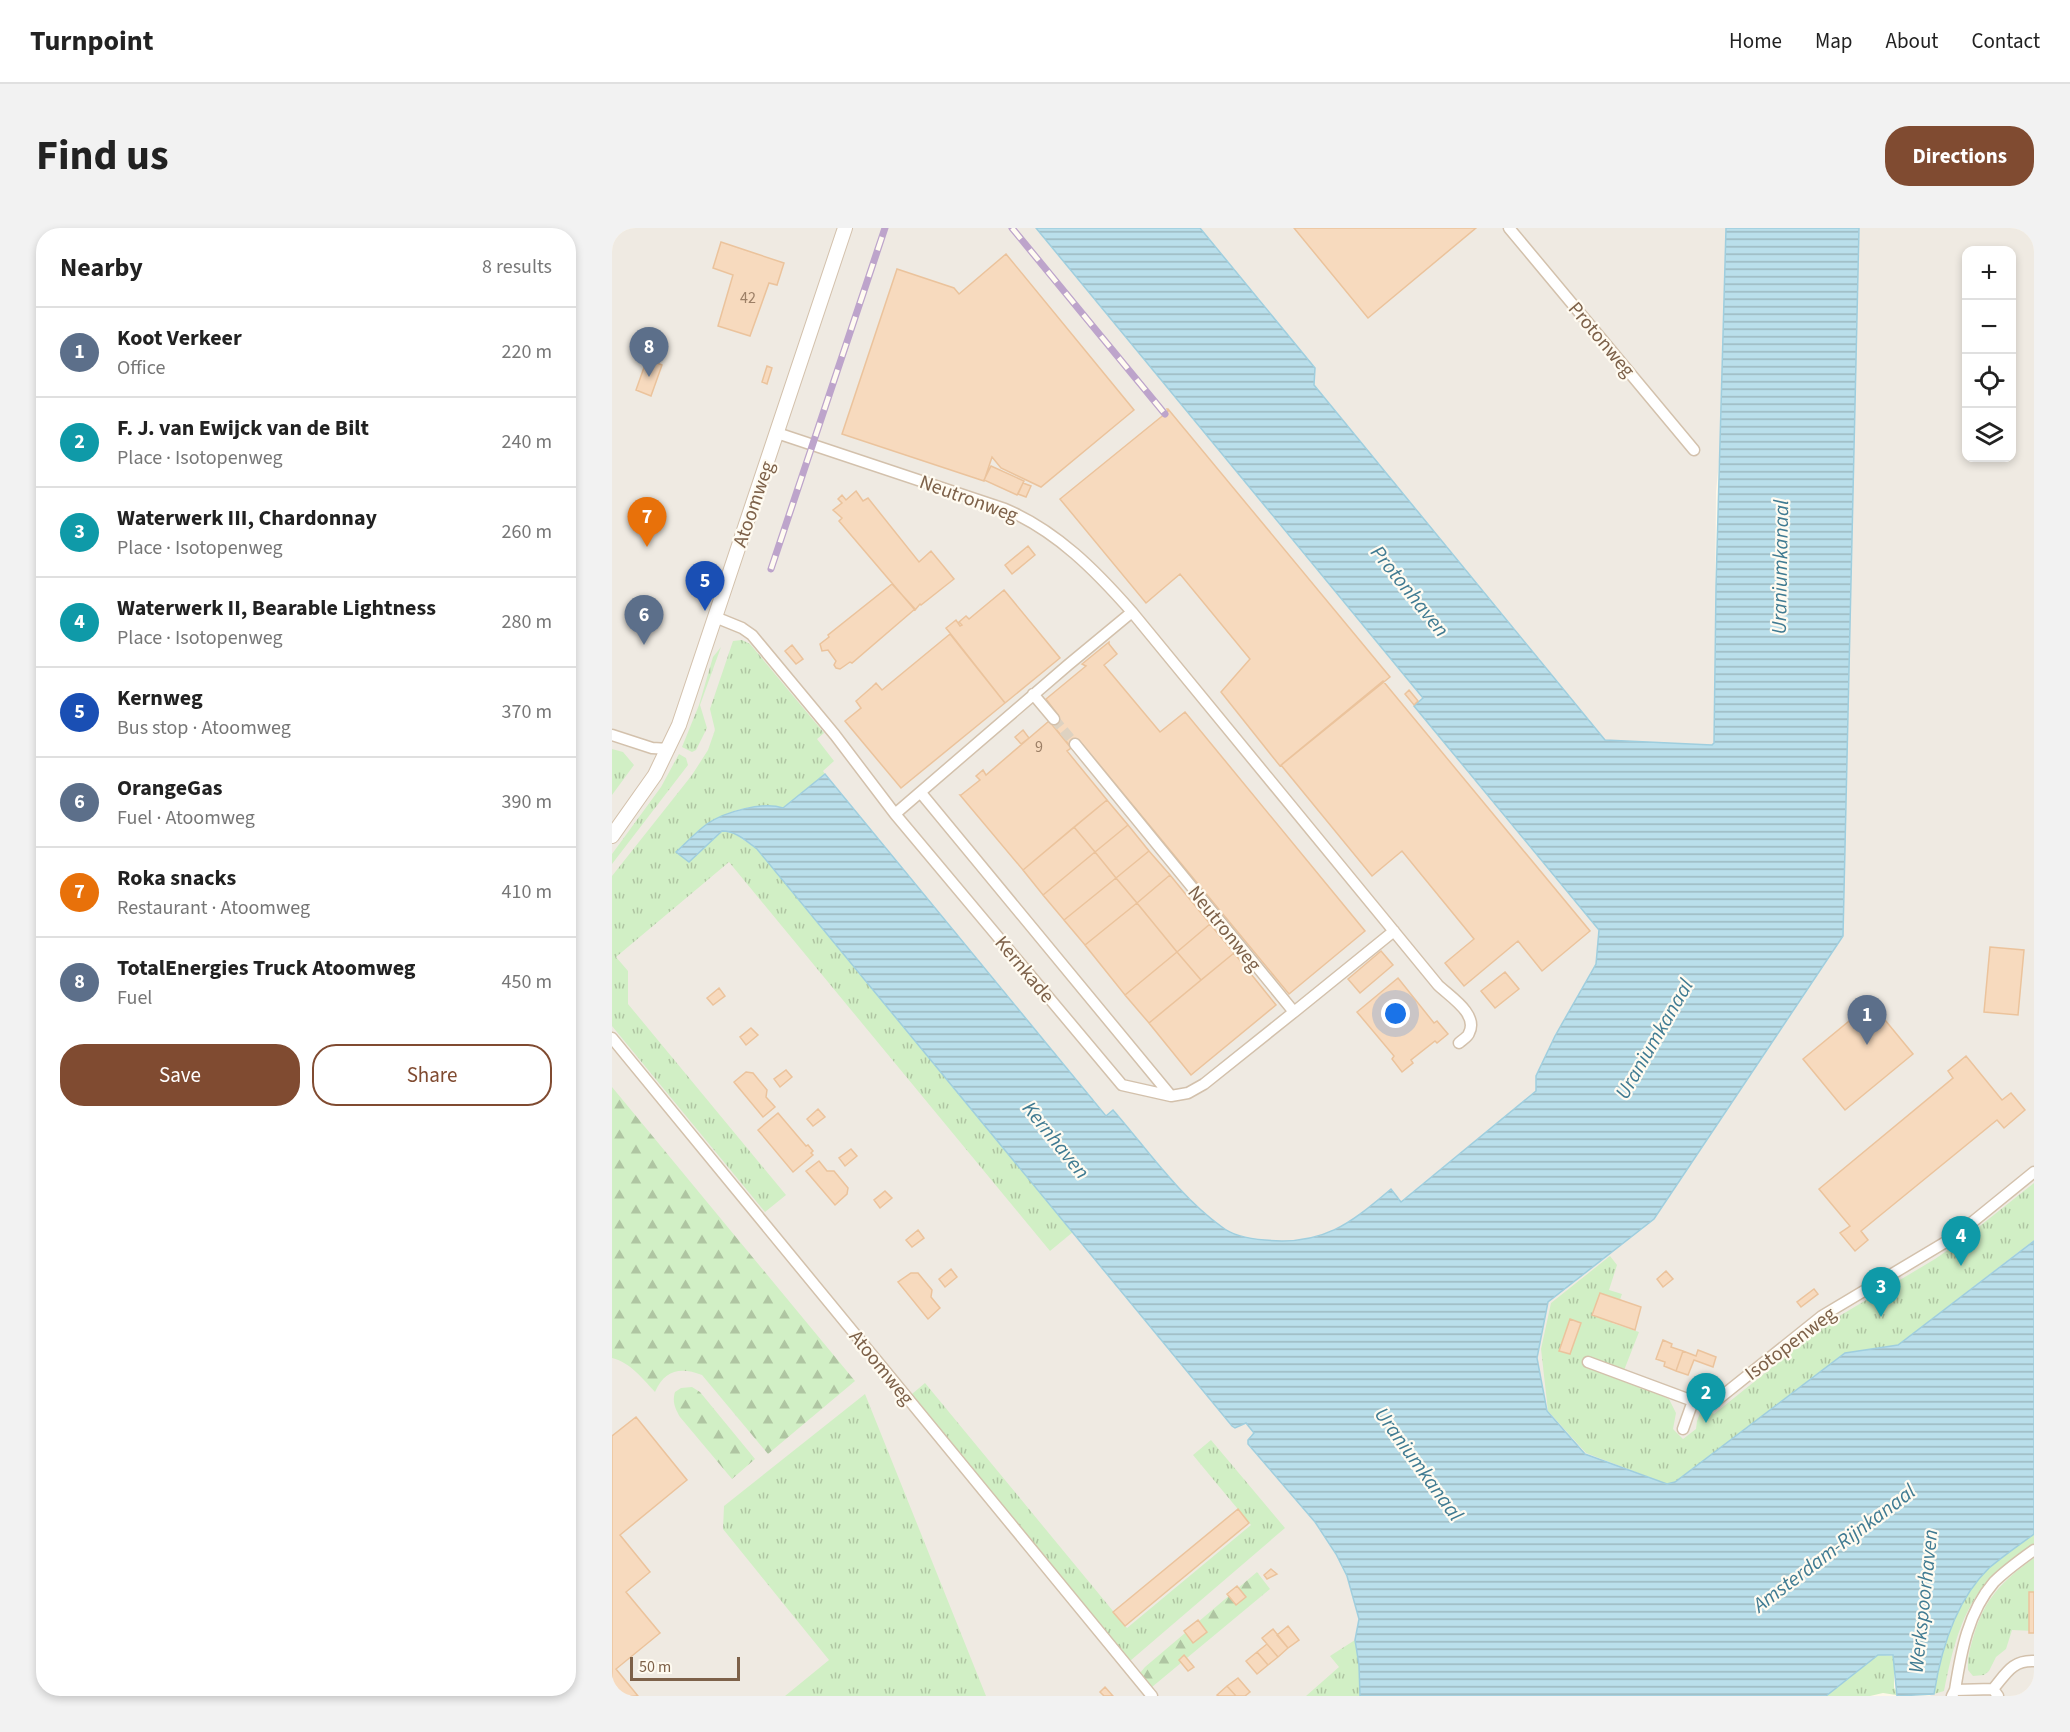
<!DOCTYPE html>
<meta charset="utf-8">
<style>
:root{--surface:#fff;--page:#f2f2f2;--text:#222;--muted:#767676;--line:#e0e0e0;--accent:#804b31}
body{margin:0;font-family:"Source Sans 3",sans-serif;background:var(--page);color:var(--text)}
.controls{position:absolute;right:18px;top:18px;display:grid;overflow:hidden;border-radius:12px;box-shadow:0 3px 9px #0003}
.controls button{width:54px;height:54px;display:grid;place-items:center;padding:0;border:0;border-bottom:2px solid var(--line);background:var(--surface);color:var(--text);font:30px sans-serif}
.scale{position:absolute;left:18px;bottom:15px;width:110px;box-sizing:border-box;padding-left:6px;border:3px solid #7d6149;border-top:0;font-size:16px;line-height:21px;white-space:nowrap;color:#7d6149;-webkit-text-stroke:4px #fffbf1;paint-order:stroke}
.you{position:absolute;left:784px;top:786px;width:21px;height:21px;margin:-15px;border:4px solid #fff;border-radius:50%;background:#1a73e8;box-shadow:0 0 0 9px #1a73e833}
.badge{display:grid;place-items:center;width:39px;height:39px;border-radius:50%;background:var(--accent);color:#fff;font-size:20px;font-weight:700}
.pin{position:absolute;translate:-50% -50px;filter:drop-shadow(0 2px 3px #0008)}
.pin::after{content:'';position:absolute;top:32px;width:21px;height:18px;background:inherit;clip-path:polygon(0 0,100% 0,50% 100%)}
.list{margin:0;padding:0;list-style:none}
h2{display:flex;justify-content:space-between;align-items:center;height:78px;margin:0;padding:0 24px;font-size:26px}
h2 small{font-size:20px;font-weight:400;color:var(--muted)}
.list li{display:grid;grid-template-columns:39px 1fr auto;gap:18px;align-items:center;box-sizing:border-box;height:90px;padding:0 24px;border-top:2px solid var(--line)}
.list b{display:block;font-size:22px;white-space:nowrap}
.list p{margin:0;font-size:20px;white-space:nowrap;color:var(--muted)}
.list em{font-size:20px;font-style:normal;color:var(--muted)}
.actions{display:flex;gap:12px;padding:18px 24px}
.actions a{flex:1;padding:14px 0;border:2px solid var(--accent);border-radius:24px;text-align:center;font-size:21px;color:var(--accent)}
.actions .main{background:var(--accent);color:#fff}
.icon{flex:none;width:33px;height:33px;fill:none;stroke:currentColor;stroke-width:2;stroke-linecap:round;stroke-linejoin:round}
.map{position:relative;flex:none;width:1422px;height:1468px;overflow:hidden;border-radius:24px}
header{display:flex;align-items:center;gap:36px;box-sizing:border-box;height:84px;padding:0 30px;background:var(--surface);border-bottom:2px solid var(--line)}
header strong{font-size:28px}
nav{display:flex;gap:33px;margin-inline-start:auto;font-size:21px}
.intro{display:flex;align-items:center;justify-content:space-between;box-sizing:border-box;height:144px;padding:0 36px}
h1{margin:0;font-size:42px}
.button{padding:15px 27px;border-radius:24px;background:var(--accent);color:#fff;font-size:21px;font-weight:700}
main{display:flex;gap:36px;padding:0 36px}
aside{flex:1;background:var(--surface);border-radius:24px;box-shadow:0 3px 9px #0003}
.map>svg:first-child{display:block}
.industrial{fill:#efeae2;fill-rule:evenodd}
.grass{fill:url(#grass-tufts)}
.forest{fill:url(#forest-firs)}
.water{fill:url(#water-rules);stroke:#9fcede;stroke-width:1.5}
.building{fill:#f7dabe;stroke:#ebc39c;stroke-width:1.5}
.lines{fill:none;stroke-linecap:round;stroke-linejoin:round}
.minor-tunnel{stroke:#ded2c1;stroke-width:10;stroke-dasharray:10 5;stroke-linecap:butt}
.minor-casing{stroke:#d3c1ac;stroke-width:13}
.tertiary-casing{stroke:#d3c1ac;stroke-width:16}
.minor{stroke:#fff;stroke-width:10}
.tertiary{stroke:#fff;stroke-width:14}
.rail-casing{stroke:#bda4cb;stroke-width:7}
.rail{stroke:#fffbf1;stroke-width:4.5;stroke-dasharray:14;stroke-linecap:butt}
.labels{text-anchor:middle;stroke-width:4.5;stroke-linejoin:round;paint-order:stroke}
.number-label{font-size:16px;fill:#9c7f66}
.street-label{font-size:20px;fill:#7d6149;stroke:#fffbf1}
.water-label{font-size:21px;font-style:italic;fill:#407b92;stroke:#fffbf1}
</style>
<header>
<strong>Turnpoint</strong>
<nav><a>Home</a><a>Map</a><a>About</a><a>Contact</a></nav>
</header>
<div class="intro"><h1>Find us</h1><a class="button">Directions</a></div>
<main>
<aside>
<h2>Nearby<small>8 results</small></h2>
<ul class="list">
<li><span class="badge" style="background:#5c6f8a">1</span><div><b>Koot Verkeer</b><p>Office</p></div><em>220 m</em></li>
<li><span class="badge" style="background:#0f9aa8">2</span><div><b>F. J. van Ewijck van de Bilt</b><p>Place · Isotopenweg</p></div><em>240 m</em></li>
<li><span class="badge" style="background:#0f9aa8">3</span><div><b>Waterwerk III, Chardonnay</b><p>Place · Isotopenweg</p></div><em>260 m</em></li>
<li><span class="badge" style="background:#0f9aa8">4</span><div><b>Waterwerk II, Bearable Lightness</b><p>Place · Isotopenweg</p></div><em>280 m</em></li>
<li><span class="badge" style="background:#1a4fb4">5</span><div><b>Kernweg</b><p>Bus stop · Atoomweg</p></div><em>370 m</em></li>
<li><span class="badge" style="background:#5c6f8a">6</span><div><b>OrangeGas</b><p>Fuel · Atoomweg</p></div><em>390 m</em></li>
<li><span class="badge" style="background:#e8710a">7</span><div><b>Roka snacks</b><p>Restaurant · Atoomweg</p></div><em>410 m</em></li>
<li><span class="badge" style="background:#5c6f8a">8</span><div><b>TotalEnergies Truck Atoomweg</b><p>Fuel</p></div><em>450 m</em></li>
</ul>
<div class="actions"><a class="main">Save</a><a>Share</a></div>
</aside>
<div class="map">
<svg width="1422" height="1468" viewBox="0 0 1422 1468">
<defs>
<pattern id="grass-tufts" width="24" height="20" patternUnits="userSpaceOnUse" patternTransform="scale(1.5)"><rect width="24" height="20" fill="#d1efc5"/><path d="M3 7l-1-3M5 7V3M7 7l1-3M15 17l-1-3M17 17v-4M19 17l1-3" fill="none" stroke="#afc5a2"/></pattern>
<pattern id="forest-firs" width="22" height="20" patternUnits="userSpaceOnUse" patternTransform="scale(1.5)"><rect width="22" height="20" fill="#d1efc5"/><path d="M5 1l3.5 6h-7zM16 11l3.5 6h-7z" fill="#afc5a2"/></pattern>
<pattern id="water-rules" width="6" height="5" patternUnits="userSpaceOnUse" patternTransform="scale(1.5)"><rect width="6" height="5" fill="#badfeb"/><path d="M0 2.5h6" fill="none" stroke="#9cb8c0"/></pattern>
</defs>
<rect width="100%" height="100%" fill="#fef8e9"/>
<path class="industrial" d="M0 0H424L811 471 802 478 987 702 984 736 943 808 924 863 788 974 779 961 747 989 725 1001 698 1011 667 1014 638 1011 611 1001 577 972 502 882 495 888 326 684 110 603 170 651 620 1198 623 1200 634 1195 641 1202 642 1205 638 1208 636 1216 703 1294 724 1326 735 1348 747 1391 743 1412 748 1468H0Z
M588 0H1114L1108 223 1104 264 1102 515 1100 517 993 512 702 157 703 140Z
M1247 0H1422V1013L1286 1117 1055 1256 970 1224 935 1183 925 1130 936 1074 1042 991 1231 708ZM1354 22H1400V230H1354Z
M1422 1306V1468H1317L1322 1466 1346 1383Z"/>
<path class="grass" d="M130 412 138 416 212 505 205 511 222 533 211 543 213 546 171 580C158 575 122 580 112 588 102 596 85 623 77 634L110 603 120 604 145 621 461 1004 438 1023 117 634 4 729 16 743V776L174 967 153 984 0 798V648L80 547 96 522 103 502 98 481 121 413Z
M109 419 88 477 95 500 84 522 80 524 70 519 87 477 101 429Z
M0 521 11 524 22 537 0 567Z
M67 526 74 530 76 537 0 636V626L49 559Z
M1422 955V1012L1286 1117 1233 1125 1063 1254 1055 1256 974 1225 936 1183 929 1121 939 1075 998 1028 1005 1037 997 1062 1010 1066 1000 1095 1027 1104 1009 1150 1057 1171 1064 1185 1061 1201 1071 1211 1084 1201 1085 1193 1088 1185 1096 1183 1102 1186 1214 1096 1323 1031 1349 1013Z
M313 1155 515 1400 639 1297 581 1227 599 1212 673 1300 518 1433 300 1166Z
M253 1166 374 1468H173L217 1432 111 1301 112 1278Z
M1422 1306V1316C1407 1327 1391 1338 1378 1351 1349 1381 1340 1424 1332 1463L1322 1466C1329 1421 1343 1373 1377 1340 1391 1328 1407 1317 1422 1306Z
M1422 1330V1403L1400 1402 1394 1421 1384 1429 1377 1443 1372 1447 1361 1448 1356 1442C1355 1431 1358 1420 1361 1410 1372 1371 1390 1353 1422 1330Z
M743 1412 747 1437 748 1468H694L727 1439 718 1428Z
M1266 1427 1282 1428V1460L1285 1463 1284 1467 1271 1465 1258 1468H1214Z"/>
<path class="forest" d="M0 859 243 1153 156 1226 90 1147C69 1139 53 1141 43 1164 30 1150 19 1135 0 1130Z
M80 1159 88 1164 143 1231 120 1251 68 1189C63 1180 60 1174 63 1164L69 1160Z
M645 1344 658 1361 540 1459 528 1445 533 1439Z"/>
<path class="water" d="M424 0H588L703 140 702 157 993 512 1100 517 1102 515 1104 358 1114 0H1247L1231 708 1042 991 936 1074 925 1130 935 1183 973 1226 1055 1256 1063 1254 1233 1125 1286 1117 1422 1013V1306C1407 1317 1391 1328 1377 1340 1343 1373 1329 1421 1322 1466L1285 1468 1281 1427H1266L1214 1468H748L747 1437 743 1412 747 1391 735 1348 724 1326 703 1294 636 1216V1212L642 1205 634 1195 623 1200 620 1198 145 621C134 613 124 603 110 603L77 634 64 624C74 615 84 604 95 596 112 584 151 573 171 580L213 546 494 888 501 882C535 921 568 969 610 999 621 1008 639 1011 653 1012 710 1018 738 996 779 961L789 974 924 863V848L943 808 984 736 987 702 802 478 811 470Z"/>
<path class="building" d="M682 0H864L756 90Z
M109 14 172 35 165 57 157 55 138 108 106 98 121 47 101 40Z
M394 26 522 182 429 259 389 240 380 229 372 253 230 206 285 41 342 60 347 66Z
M35 131 50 137 39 168 24 162Z
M155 138 160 140 155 156 150 154Z
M555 181H556L778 449 668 538 609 464 638 431 568 346 534 375 448 271 549 189 556 183Z
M379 238 412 253 405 267 372 252Z
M411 255 419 258 414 269 406 266Z
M244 263 251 273 256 270 307 334 319 323 342 351 309 377 308 376 303 382 227 293 230 290 221 282 230 275 226 271 230 267 234 272Z
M416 318 423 327 400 346 393 337Z
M280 356 303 381 240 435 238 434 228 441 224 440 222 437 224 433 216 422 210 423 208 416 217 409 216 407Z
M392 362 448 430 393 475 334 400 344 392 348 398 350 397 347 394 354 388 357 391Z
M338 406 393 475 289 560 233 493 249 480 244 473 260 459 264 455 270 462Z
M497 414V416L505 426 492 437 548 504 573 484 753 703 677 766 467 512 459 519 438 494 446 487 434 471 474 438 470 436Z
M180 417 191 431 184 436 173 423Z
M771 453 978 703 930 743 906 713 852 758 833 735 862 711 790 623 760 648 669 537Z
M797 462 806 473 802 477 793 466Z
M437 493 459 520 455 523 495 572 411 642 348 567H349L368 552 364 548 371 542 374 547Z
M411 502 417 510 409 516 403 509Z
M495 572 516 597 483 624 462 599Z
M516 597 537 623 504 650 483 624Z
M462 599 483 624 431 667 411 642Z
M537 623 558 647 525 675 504 650Z
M483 624 504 650 452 692 431 667Z
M558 647 598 696 565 724 525 675Z
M504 650 525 675 473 717 452 692Z
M525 675 565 724 513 767 473 717Z
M598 696 622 725 589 752 565 724Z
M1378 719 1412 722 1406 787 1372 784Z
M769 723 781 737 748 765 736 751Z
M565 724 589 752 537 795 513 767Z
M622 725 664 777 579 847 537 795Z
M893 744 907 761 883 780 869 763Z
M786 750 822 795 825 793 836 806 825 815 823 813 799 832 801 835 790 844 780 831 782 828 745 784Z
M107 760 113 768 101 777 95 770Z
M1259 775 1301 826 1233 882 1191 831Z
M139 800 146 807 134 817 128 809Z
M1354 828 1390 872 1399 865 1413 882 1392 900 1385 892 1249 1003 1256 1012 1243 1023 1228 1005 1238 998 1207 961 1341 850 1336 843Z
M174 842 180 849 168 859 162 851Z
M134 844 141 845 155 862 154 869 163 879 151 889 122 854Z
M206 881 213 889 201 898 195 891Z
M166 885 194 918 196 917 201 923 199 925 201 927 181 944 146 902Z
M239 921 245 928 233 938 227 930Z
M207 933 215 943H222L236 960 235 966 223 977 194 943Z
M273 963 280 970 268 980 262 972Z
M306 1002 312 1010 300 1019 294 1012Z
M339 1041 345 1049 333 1059 327 1051Z
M1054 1043 1061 1051 1051 1059 1045 1051Z
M299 1045H306L320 1062 319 1069 328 1080 316 1091 286 1054Z
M1202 1061 1206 1066 1189 1079 1185 1074Z
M988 1065 1029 1079 1023 1102 980 1087Z
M958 1091 969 1095 958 1126 947 1123Z
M1051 1112 1060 1116 1059 1119 1071 1123 1064 1143 1052 1138 1053 1134 1044 1131Z
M1086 1122 1104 1129 1101 1139 1082 1132 1076 1147 1064 1143 1071 1123 1084 1128Z
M24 1189 75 1252 8 1307 38 1344 14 1364 48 1405 4 1441 26 1468H0V1208Z
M626 1281 637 1295 513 1398 501 1384Z
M659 1341 665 1346 655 1351 652 1347Z
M625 1358 634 1369 624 1377 615 1366Z
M1417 1364H1422V1405H1417Z
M586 1392 595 1404 581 1415 572 1403Z
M676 1398 687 1412 676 1420 665 1407Z
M661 1401 676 1420 666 1429 650 1410Z
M655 1416 666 1429 656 1437 645 1424Z
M645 1424 656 1437 645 1446 634 1433Z
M572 1427 582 1439 576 1443 567 1432Z
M626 1450 638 1464 633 1468H624L615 1458Z
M615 1458 624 1468H607L605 1467Z
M493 1459 501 1468H492L488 1464Z"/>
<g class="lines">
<path class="minor-tunnel" d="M442 491 463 516"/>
<defs>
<path id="minor" d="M897 0 1082 222
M165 205 393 281C445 303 484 343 520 384L826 757C837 768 867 786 857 805 856 809 850 812 847 815
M103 389 130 400 140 407 223 507 283 586 510 857 559 868
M421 466 442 491
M0 507 40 520 57 521
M463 516 682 784 782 703
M309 565 559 868 576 865 592 856 682 784
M283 586 456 437 520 384
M0 810 540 1468
M976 1134 1081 1173 1100 1176 1210 1088 1342 1009 1422 944
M1071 1201 1081 1173
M1381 1461C1394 1446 1400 1432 1422 1433
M1343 1462 1381 1461 1386 1468
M1340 1468 1343 1462C1349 1424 1356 1384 1382 1354 1394 1342 1408 1332 1422 1322"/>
<path id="tertiary" d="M0 608 43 547 67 497 233 0"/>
</defs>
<use href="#minor" class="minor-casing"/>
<use href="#tertiary" class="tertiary-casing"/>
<use href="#minor" class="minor"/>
<use href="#tertiary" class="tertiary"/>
<defs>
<path id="rail" d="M400 0 553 186
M159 341 273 0"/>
</defs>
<use href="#rail" class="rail-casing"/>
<use href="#rail" class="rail"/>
</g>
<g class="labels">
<g class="number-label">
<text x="136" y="75">42</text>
<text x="427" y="524">9</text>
</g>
<g class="street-label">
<text transform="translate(990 111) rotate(50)" y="7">Protonweg</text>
<text transform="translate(357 270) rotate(20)" y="7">Neutronweg</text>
<text transform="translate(141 276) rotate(-71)" y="7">Atoomweg</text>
<text transform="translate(613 700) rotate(51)" y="7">Neutronweg</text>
<text transform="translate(413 741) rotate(50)" y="7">Kernkade</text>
<text transform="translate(1178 1115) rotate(-37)" y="7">Isotopenweg</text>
<text transform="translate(270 1139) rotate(51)" y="7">Atoomweg</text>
</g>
<g class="water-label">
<text transform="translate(1168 339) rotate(-89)" y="7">Uraniumkanaal</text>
<text transform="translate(798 363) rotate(51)" y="7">Protonhaven</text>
<text transform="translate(1042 811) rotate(-60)" y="7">Uraniumkanaal</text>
<text transform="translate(444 912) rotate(51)" y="7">Kernhaven</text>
<text transform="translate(807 1236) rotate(54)" y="7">Uraniumkanaal</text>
<text transform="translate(1222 1320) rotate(-37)" y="7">Amsterdam-Rijnkanaal</text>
<text transform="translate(1311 1373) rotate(-84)" y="7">Werkspoorhaven</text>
</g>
</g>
</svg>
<div class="controls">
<button>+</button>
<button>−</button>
<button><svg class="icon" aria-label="locate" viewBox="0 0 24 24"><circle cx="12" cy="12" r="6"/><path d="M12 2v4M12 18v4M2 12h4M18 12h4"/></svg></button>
<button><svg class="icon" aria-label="layers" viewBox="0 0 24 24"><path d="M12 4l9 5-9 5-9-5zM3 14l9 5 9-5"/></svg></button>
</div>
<div class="scale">50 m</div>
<div class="you"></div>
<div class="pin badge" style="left:1255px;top:817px;background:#5c6f8a">1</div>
<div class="pin badge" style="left:1094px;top:1195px;background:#0f9aa8">2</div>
<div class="pin badge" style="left:1269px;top:1089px;background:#0f9aa8">3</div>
<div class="pin badge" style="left:1349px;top:1038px;background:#0f9aa8">4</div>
<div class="pin badge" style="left:93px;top:383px;background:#1a4fb4">5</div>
<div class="pin badge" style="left:32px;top:417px;background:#5c6f8a">6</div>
<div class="pin badge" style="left:35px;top:319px;background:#e8710a">7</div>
<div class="pin badge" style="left:37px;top:149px;background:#5c6f8a">8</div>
</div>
</main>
